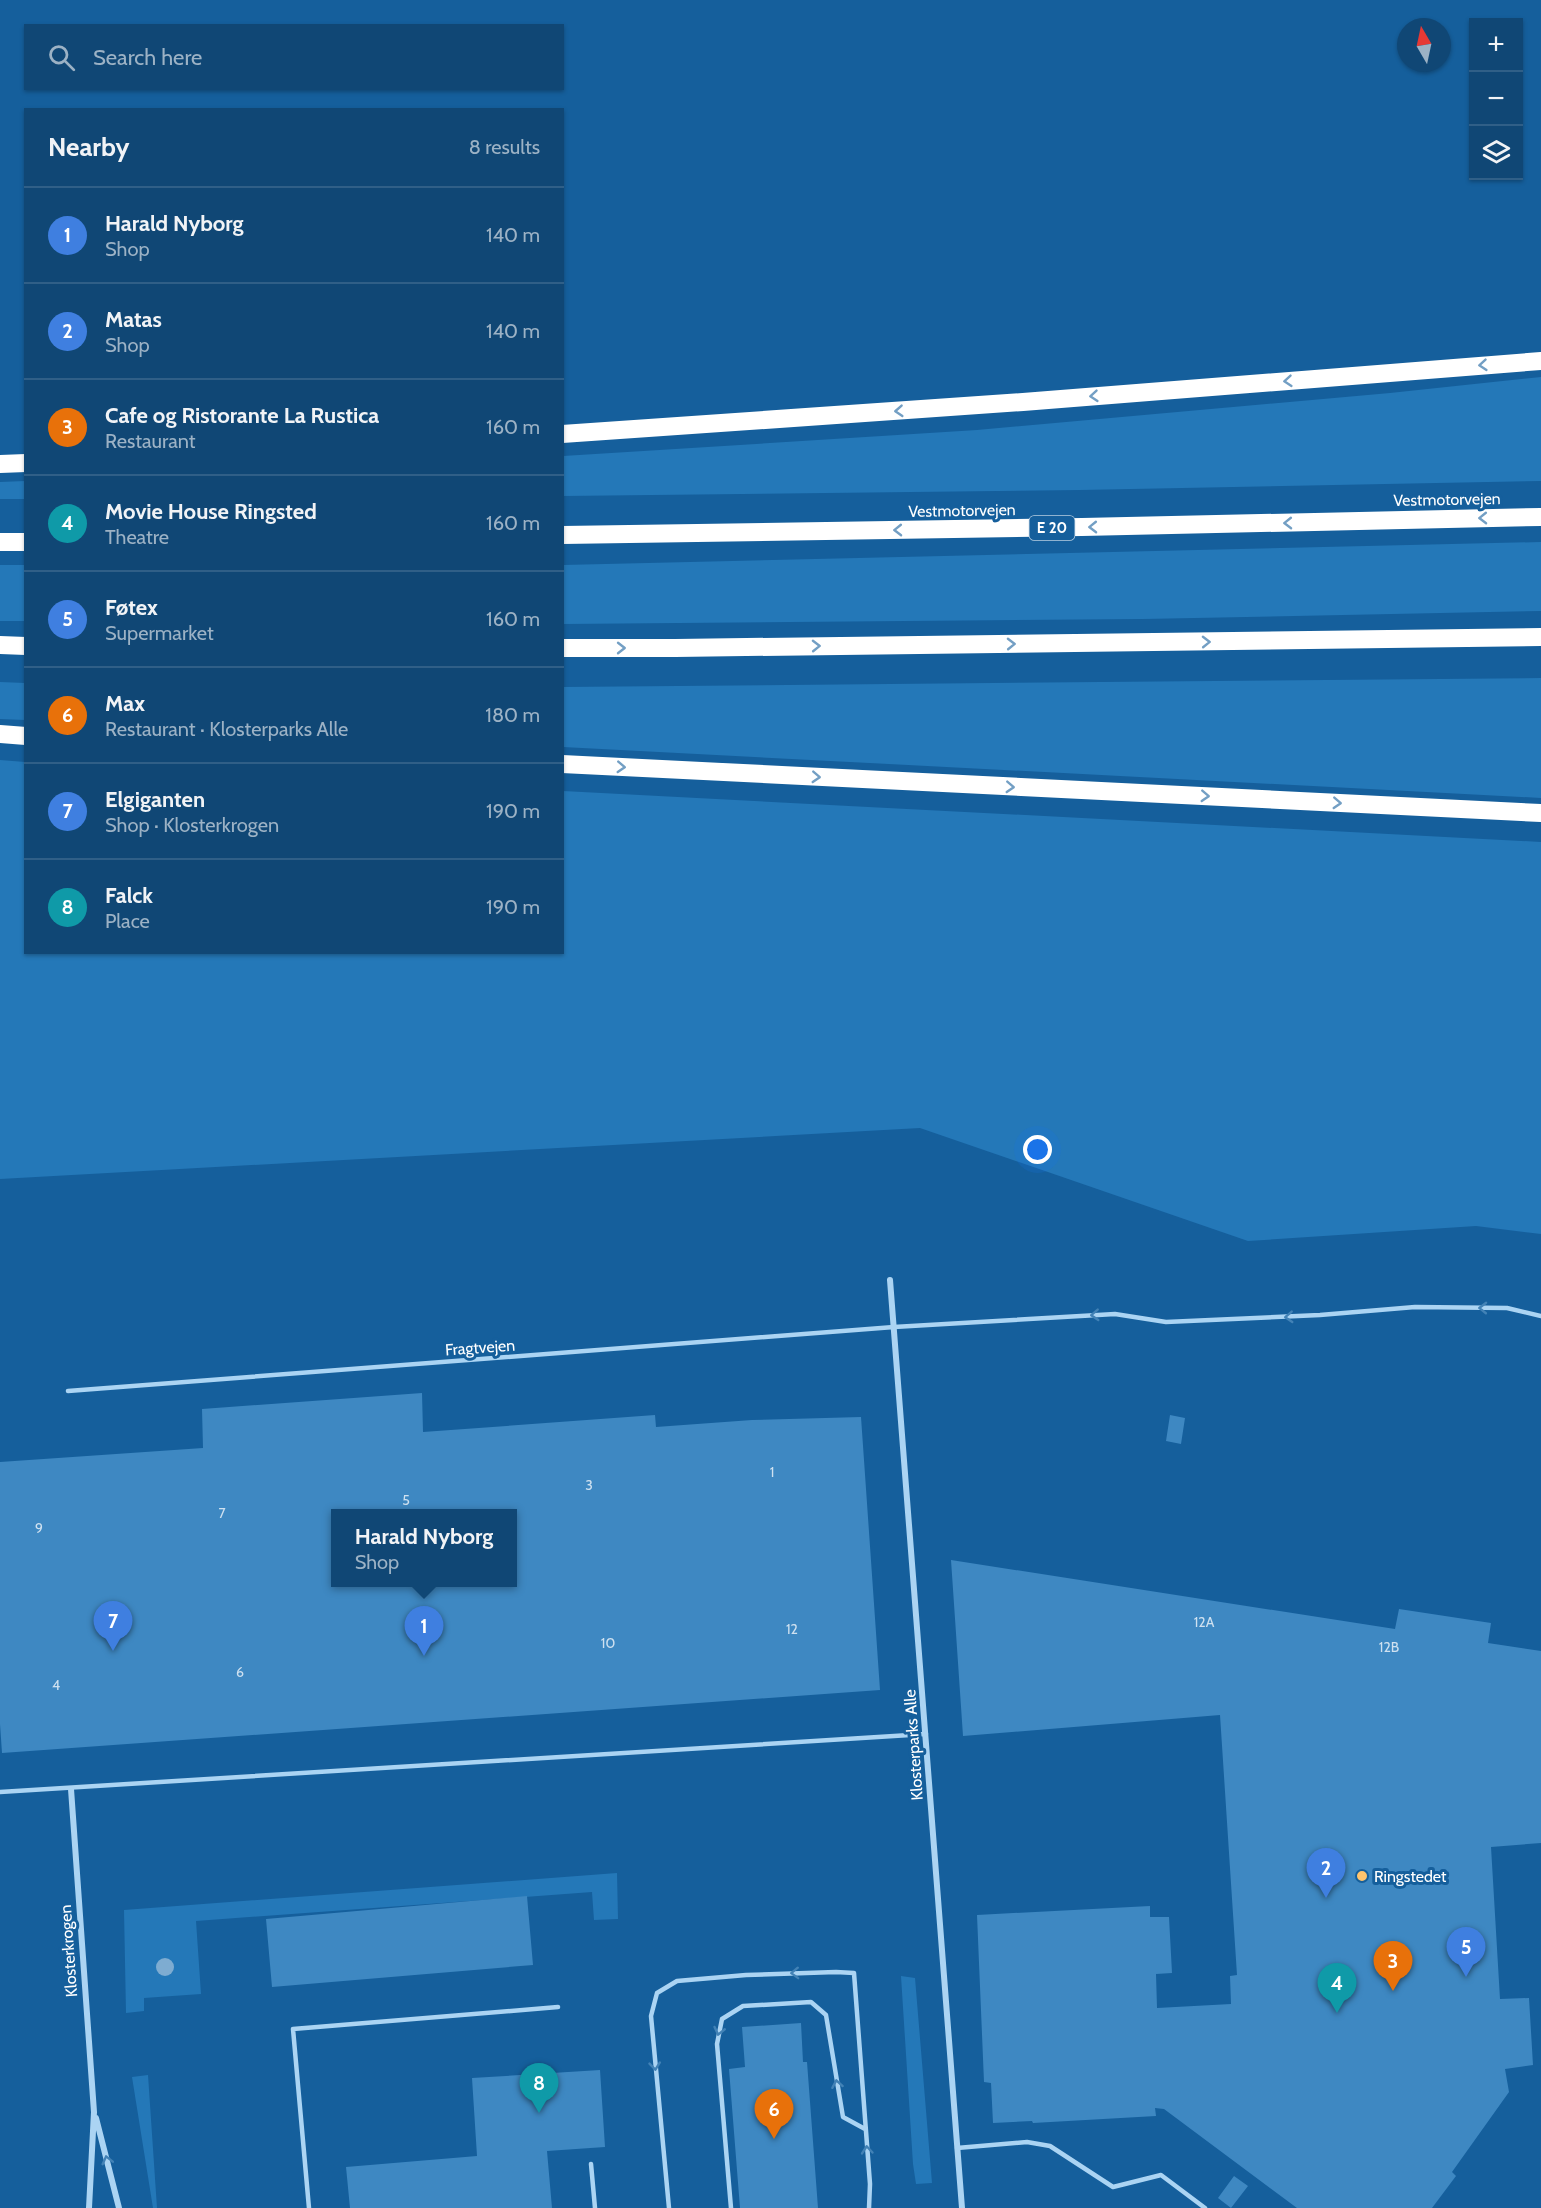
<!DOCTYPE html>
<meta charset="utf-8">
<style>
:root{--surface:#104775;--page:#194e7a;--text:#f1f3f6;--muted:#9cb2c5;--line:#305f87;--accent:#ffc46d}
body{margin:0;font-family:Cabin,sans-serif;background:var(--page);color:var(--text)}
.controls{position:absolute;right:18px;top:18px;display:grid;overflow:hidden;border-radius:0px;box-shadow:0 2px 4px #0004}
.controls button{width:54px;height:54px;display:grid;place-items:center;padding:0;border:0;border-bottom:2px solid var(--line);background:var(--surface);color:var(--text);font:30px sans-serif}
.compass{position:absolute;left:1397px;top:18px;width:54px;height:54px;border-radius:50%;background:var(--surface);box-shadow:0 2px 4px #0004;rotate:351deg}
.you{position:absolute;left:1038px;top:1150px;width:21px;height:21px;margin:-15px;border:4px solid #fff;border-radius:50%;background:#1a73e8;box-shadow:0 0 0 9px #1a73e833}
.badge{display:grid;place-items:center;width:39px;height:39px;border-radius:50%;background:var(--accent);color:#fff;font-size:20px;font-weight:700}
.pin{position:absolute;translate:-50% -50px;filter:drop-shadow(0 2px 3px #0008)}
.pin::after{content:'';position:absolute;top:32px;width:21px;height:18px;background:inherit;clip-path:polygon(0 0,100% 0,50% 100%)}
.popup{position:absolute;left:331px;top:1509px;width:186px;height:78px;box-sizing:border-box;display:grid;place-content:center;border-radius:0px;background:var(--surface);filter:drop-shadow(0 2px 4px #0005);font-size:20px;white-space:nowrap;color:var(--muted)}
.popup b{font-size:22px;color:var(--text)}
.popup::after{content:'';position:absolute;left:50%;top:100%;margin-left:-12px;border:12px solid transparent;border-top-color:var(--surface)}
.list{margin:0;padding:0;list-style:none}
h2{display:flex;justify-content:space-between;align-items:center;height:78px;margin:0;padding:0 24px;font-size:26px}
h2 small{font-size:20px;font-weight:400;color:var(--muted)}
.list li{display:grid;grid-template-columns:39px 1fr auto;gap:18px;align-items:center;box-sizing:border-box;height:96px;padding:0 24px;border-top:2px solid var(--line)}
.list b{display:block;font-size:22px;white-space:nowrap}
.list p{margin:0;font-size:20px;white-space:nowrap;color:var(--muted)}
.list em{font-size:20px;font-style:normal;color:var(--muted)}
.icon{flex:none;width:33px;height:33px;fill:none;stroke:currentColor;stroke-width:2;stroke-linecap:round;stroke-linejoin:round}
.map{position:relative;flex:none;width:1541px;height:2208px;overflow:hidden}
.search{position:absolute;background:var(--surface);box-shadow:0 2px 4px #0004;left:24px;top:24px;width:540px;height:66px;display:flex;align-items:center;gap:15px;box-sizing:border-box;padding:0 21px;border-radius:0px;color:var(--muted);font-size:22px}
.panel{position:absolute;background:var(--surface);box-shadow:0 2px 4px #0004;left:24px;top:108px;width:540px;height:846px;border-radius:0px}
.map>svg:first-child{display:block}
.green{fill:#2478b8}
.building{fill:#3e88c2;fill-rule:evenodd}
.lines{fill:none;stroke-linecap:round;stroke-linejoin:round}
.lane{stroke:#abd4f3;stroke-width:4.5}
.street{stroke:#abd4f3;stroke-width:6}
.highway{stroke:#fff;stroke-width:18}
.tree{fill:#7eacd1}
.oneway{stroke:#739fc4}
.oneway2{stroke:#4282b6}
.poi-dot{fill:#ffc46d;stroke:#155f9c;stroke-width:2}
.labels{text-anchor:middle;stroke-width:6;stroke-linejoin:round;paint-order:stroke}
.number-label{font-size:14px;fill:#cfe1f0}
.shield{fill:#155f9c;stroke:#b9cfe1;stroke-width:1.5}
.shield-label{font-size:15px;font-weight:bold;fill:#fff}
.street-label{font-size:16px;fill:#fff;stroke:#155f9c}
.poi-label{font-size:16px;fill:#fff;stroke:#155f9c;text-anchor:start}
</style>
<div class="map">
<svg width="1541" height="2208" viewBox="0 0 1541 2208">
<rect width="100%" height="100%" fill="#155f9c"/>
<path class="green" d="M1541 377V481L1080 490 563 496V456L977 430 1390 393Z
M25 481V499H0V482Z
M1541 542V611L1143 619 563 624V565Z
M0 565H25V621H0Z
M1541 678V798L563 747V687Z
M0 682 25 683V720L0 719Z
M0 760 25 762 26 952H562L563 791 1541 842V1234L1476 1226 1248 1241 920 1128 0 1179Z
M617 1873 618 1919 594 1920 592 1892 196 1921 201 1994 144 1998V2011L126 2013 124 1910Z
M901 1976 915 1978 932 2183 916 2184 913 2164Z
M148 2075 157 2208H153L132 2077Z"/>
<path class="building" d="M422 1393 423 1432 655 1415 656 1427 752 1420 861 1417 880 1690 2 1753 0 1724V1462L203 1448 202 1409ZM336 1514H512V1582H336Z
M1170 1415 1185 1418 1181 1444 1166 1441Z
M951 1560 1395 1629 1399 1609 1491 1623 1488 1643 1541 1651V1843L1491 1847 1500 1999 1529 1998 1533 2065 1505 2069 1509 2092 1452 2172 1456 2176 1432 2208H1297L1164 2109 1155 2108 1156 2116 1033 2123 1032 2121 993 2123 991 2083 984 2082 977 1915 1150 1906V1917H1169L1172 1973 1156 1974 1157 2008 1231 2004 1230 1976 1237 1975 1220 1715 963 1736Z
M527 1896 533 1965 272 1987 266 1919Z
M801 2023 803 2062H807L818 2208H740L729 2069 745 2067 742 2027Z
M600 2070 605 2147 547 2151 552 2208H350L346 2167 477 2156 472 2078Z
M1234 2176 1248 2186 1231 2208 1218 2198Z"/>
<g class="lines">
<path class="lane" d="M68 1391 894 1327 1115 1314 1166 1322 1320 1315 1415 1307 1507 1308 1541 1316
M0 1792 926 1734
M957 2148 1027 2142 1050 2146 1113 2187 1161 2175 1205 2208
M591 2164 595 2208
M309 2208 293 2029 558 2007
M669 2208 651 2016 657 1993 677 1981 746 1975 836 1972 854 1973 870 2184 869 2208
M731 2208 717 2044 722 2019 743 2006 811 2002 826 2015 843 2117 865 2129"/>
<path class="street" d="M890 1280 962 2208
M71 1789 94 2112 89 2208
M96 2118 119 2208"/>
<path class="highway" d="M562 434 1023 402 1541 361
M0 464 26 463
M562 535 1082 527 1541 517
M0 542H26
M0 645 26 646
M562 648H675L1541 637
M0 734 26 736
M562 764 1541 813"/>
</g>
<circle class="tree" cx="165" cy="1967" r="9"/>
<defs><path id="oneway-chevron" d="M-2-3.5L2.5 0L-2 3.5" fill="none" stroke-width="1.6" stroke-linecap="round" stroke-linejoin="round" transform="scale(1.5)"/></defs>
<g class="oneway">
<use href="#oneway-chevron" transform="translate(1483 365) rotate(175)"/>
<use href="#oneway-chevron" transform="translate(1288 381) rotate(175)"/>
<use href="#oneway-chevron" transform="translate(1094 396) rotate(175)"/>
<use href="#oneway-chevron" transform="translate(899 411) rotate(176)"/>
<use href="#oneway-chevron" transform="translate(1483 518) rotate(179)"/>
<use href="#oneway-chevron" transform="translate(1288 523) rotate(179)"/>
<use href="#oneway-chevron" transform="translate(1093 527) rotate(179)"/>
<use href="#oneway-chevron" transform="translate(898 530) rotate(179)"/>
<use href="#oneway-chevron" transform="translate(1206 642) rotate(-1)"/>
<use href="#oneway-chevron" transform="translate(1011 644) rotate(-1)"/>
<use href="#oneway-chevron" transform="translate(816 646) rotate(-1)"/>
<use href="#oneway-chevron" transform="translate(621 648)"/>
<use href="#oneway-chevron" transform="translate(621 767) rotate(3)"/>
<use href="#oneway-chevron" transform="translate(816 777) rotate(3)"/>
<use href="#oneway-chevron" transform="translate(1010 787) rotate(3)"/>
<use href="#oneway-chevron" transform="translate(1205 796) rotate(3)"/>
<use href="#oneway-chevron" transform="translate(1337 803) rotate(3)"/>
</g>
<g class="oneway2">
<use href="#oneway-chevron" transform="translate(1483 1308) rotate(-179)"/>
<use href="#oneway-chevron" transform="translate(1095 1315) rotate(177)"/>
<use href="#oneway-chevron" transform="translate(1289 1317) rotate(177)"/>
<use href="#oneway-chevron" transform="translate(795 1973) rotate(178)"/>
<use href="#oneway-chevron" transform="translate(719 2031) rotate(103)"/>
<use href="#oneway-chevron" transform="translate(655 2066) rotate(84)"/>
<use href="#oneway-chevron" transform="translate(837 2084) rotate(-100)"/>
<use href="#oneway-chevron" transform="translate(867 2150) rotate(-95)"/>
<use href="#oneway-chevron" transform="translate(107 2160) rotate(-104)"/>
</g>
<circle class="poi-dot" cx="1362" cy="1876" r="6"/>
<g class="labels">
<g class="number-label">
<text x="772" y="1477">1</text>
<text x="589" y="1490">3</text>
<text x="406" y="1505">5</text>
<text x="222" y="1518">7</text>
<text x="39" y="1533">9</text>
<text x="1204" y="1627">12A</text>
<text x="792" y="1634">12</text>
<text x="608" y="1648">10</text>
<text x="1389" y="1652">12B</text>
<text x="240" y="1677">6</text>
<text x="56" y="1690">4</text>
</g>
<rect class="shield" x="1029.5" y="516" width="45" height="24" rx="4.5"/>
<g class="shield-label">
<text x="1052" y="533">E 20</text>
</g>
<g class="street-label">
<text transform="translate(1447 499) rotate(-1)" y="6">Vestmotorvejen</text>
<text transform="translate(962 510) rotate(-1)" y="6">Vestmotorvejen</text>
<text transform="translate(480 1347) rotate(-4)" y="6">Fragtvejen</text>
<text transform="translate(913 1745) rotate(-94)" y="6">Klosterparks Alle</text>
<text transform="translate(68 1951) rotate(-94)" y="6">Klosterkrogen</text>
</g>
<g class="poi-label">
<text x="1374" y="1882">Ringstedet</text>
</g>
</g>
</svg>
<div class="controls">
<button>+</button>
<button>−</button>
<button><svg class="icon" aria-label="layers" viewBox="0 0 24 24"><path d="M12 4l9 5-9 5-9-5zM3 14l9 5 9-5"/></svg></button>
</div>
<svg class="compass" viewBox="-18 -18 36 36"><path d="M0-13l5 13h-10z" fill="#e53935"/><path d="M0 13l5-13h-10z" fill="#9cb2c5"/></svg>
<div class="you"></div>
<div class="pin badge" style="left:424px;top:1656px;background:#3f7fe0">1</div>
<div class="popup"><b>Harald Nyborg</b>Shop</div>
<div class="pin badge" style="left:1326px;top:1898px;background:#3f7fe0">2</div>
<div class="pin badge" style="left:1393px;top:1991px;background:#e8710a">3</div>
<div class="pin badge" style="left:1337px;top:2013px;background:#0f9aa8">4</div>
<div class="pin badge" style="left:1466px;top:1977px;background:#3f7fe0">5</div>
<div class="pin badge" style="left:774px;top:2139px;background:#e8710a">6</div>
<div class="pin badge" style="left:113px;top:1651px;background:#3f7fe0">7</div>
<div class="pin badge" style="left:539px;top:2113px;background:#0f9aa8">8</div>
<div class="search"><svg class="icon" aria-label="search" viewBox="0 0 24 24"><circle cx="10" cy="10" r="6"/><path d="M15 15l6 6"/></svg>Search here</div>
<section class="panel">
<h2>Nearby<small>8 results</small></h2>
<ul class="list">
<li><span class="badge" style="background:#3f7fe0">1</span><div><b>Harald Nyborg</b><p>Shop</p></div><em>140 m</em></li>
<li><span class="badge" style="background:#3f7fe0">2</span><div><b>Matas</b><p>Shop</p></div><em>140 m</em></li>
<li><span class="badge" style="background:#e8710a">3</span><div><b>Cafe og Ristorante La Rustica</b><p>Restaurant</p></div><em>160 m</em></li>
<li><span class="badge" style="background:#0f9aa8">4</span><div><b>Movie House Ringsted</b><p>Theatre</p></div><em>160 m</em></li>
<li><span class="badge" style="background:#3f7fe0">5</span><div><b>Føtex</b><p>Supermarket</p></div><em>160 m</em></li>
<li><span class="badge" style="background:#e8710a">6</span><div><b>Max</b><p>Restaurant · Klosterparks Alle</p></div><em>180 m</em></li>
<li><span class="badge" style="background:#3f7fe0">7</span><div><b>Elgiganten</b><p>Shop · Klosterkrogen</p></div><em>190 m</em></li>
<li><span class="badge" style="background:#0f9aa8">8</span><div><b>Falck</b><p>Place</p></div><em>190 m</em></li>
</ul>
</section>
</div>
